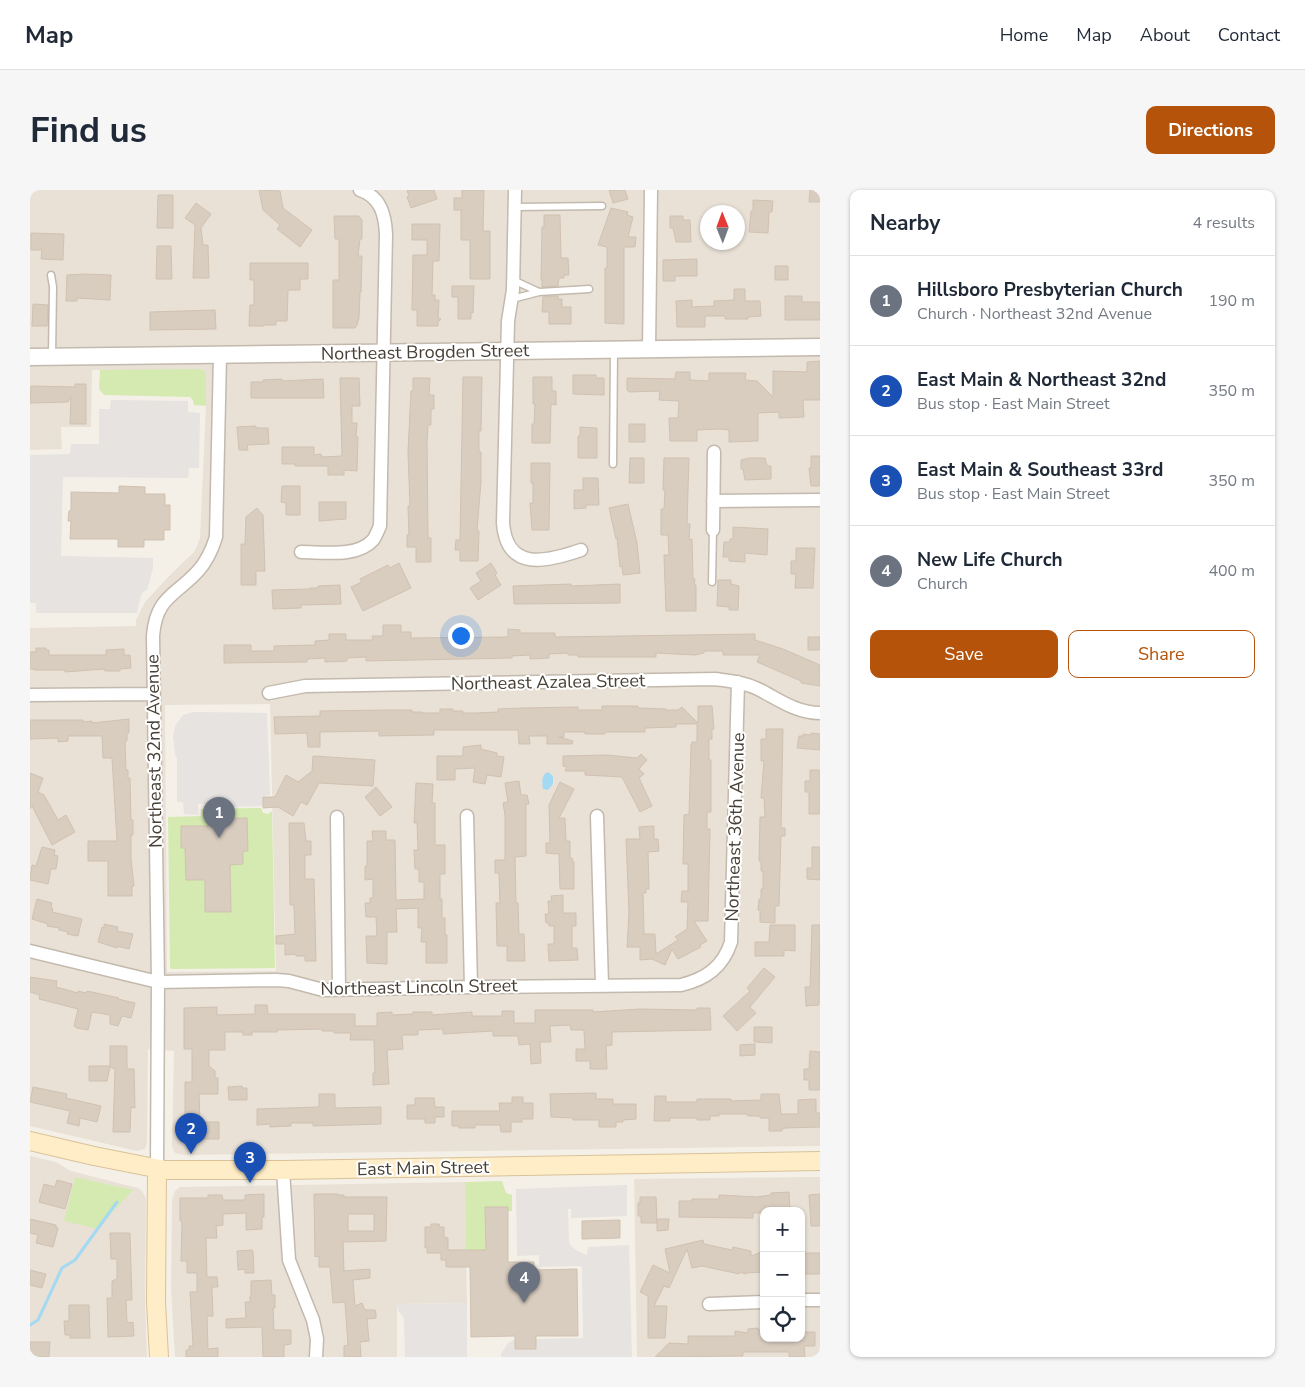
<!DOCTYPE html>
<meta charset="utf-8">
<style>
:root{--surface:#fff;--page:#f6f6f7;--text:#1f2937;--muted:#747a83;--line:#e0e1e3;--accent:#b45309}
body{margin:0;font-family:"Nunito Sans",sans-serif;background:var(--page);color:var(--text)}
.controls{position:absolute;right:15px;bottom:15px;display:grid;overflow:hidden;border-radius:10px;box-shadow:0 1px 4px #0004}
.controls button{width:45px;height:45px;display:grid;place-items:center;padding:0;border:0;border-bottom:1px solid var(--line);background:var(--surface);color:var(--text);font:25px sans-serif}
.compass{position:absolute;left:670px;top:15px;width:45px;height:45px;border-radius:50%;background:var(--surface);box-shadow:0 1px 4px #0004;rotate:359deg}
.you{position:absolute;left:430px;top:445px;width:18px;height:18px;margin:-12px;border:4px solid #fff;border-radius:50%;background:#1a73e8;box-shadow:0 0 0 8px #1a73e833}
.badge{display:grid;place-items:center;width:32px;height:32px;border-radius:50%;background:var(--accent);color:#fff;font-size:16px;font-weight:700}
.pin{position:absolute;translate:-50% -41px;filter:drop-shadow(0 1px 2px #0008)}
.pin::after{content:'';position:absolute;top:26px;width:18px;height:15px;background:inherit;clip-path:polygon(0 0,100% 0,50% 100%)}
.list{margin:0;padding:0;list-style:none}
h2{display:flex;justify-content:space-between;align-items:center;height:65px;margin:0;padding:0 20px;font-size:21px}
h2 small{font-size:16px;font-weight:400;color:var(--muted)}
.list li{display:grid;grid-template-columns:32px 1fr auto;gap:15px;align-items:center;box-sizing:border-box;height:90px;padding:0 20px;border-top:1px solid var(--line)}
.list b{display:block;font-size:19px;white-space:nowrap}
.list p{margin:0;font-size:16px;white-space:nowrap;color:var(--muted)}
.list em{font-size:16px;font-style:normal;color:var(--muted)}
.actions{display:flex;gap:10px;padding:15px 20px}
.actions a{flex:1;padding:11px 0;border:1px solid var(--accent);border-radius:10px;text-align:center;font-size:18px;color:var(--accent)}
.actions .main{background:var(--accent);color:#fff}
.icon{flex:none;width:28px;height:28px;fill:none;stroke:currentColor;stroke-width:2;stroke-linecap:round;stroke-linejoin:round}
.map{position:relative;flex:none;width:790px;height:1167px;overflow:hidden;border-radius:10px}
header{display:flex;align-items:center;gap:30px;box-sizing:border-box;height:70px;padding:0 25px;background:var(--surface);border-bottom:1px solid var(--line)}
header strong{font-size:24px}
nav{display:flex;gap:28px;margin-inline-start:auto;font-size:18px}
.intro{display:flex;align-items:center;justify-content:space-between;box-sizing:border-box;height:120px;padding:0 30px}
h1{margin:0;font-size:35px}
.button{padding:12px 22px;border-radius:10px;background:var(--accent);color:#fff;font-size:18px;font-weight:700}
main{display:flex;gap:30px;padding:0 30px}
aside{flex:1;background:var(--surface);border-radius:10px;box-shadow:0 1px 4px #0004}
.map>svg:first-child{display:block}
.residential{fill:#e9e1d6;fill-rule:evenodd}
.green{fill:#d5eab0}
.parking{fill:#e6e3e0}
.water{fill:#a3d9f3}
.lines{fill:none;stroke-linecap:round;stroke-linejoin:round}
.stream{stroke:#a3d9f3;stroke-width:3}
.building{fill:#d9cdc0;stroke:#d1c1b0;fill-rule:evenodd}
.service-casing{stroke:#c3b9ad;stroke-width:9}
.minor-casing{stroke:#c3b9ad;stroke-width:15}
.tertiary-casing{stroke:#c3b9ad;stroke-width:19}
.secondary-casing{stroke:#d9c298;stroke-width:20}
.service{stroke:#fff;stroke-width:6}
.minor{stroke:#fff;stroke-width:12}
.tertiary{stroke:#fff;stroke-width:16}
.secondary{stroke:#ffedc7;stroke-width:18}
.labels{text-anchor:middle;stroke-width:4;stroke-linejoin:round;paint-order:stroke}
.street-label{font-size:18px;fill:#484036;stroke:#fff}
</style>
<header>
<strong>Map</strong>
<nav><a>Home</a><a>Map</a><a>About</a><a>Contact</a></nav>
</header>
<div class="intro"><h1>Find us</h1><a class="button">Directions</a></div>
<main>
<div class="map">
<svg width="790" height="1167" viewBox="0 0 790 1167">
<rect width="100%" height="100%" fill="#f4f0e8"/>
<path class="residential" d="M0 0H790V956L154 965 145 963 142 956 144 861 118 859 117 953 115 959 107 961 0 936V438L106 436V430L115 412 140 385 165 361 170 348 176 216 172 180H62L61 237H31L32 259 0 260ZM678 22H708V52H678ZM240 514 246 781 137 782 135 515Z
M0 966 26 972 41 981 108 998 112 1001 116 1008 115 1110 117 1167H0Z
M790 987V1167H607L604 989ZM734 1021H771V1148H734Z
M435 992 437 1113 367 1114V1167H145L141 1098 142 1010 145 1001 150 997Z"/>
<path class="green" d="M169 179 174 181 176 184V216L164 215 163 210 160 207 74 205 69 199 70 180Z
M231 618 233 623 238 624 242 621 245 778 142 779 140 778 138 627 171 626V619Z
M45 987 103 1000 67 1039 34 1031Z
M472 991 476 1003 482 1005V1021H478L477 1017H455L456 1060 436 1067 435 992Z"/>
<path class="parking" d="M81 210 158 211V222L170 223 169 278H159L158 288 33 287 31 366 123 368V378L117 400 112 403 110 409 107 423H6V413H0V265L40 264 41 254H69V219H80Z
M163 522 237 523 240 605 233 606V616L195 617 192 614H168V625L154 624 153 612H147V569L145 564 143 546 145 536 153 525Z
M597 995V1026L541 1028V1019H538L539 1052 540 1055 546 1060 557 1065 558 1057 599 1055 602 1167H471V1164L478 1153 485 1149V1159H505L506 1149 553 1148 552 1077 549 1076 509 1077V1065L487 1066 486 999Z
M437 1113V1167H375L374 1128 368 1120 367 1114Z"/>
<path class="water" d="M518 582 523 586V594L518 600 513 599C512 592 511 585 518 582Z"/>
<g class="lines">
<path class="stream" d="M0 1135 8 1130 32 1078 45 1070 87 1012"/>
</g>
<path class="building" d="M229 0 250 1 253 18 282 40 270 57 247 39 250 35 233 20Z
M377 0H404L407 9 381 18 377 7 379 6Z
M432 0H454L453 41H460V89H440V50H431V20H424V8H432Z
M579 0H595L598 9 583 13Z
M780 0H790V12H779Z
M128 5H143V38H127Z
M723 10 743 11 742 22H739L738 43 719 42 721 21H723Z
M166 13 181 24 171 38 173 55H178L179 88H163L165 35 155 28Z
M581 18 598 22 597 25 603 27 598 47H606L605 57H594V134L575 133V78H577V57L568 55Z
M514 25H530L531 68H538L539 85H534V88H529L528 96 512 97V90H511L512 37H514Z
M304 26H329L332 30V49H330L328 66H332L331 102H330L329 128 327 135 325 138H303V90H309V49H305Z
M640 26H653V30H660L661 52H646L643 38H640Z
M382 34H410L409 71H403L402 105H405V110H409L408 128 411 129 408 132V136H387V120H382L383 65H397V50H382Z
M1 43 34 44 33 70 11 69 12 60H1Z
M127 56H141L142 89H126Z
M667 69V86H645V91H633V70Z
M220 73H278V89H270V100H258L257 131H246V135H234V136H219L220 115H224V90H220Z
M745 76H758V90H745Z
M53 84 81 85 80 110 47 108V111H36L37 85Z
M422 96H444L443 123 441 122V129H428V107H422Z
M704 99H715V111H730L731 126 718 127V129H695V126H675V137H647L646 111 662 110V117L684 116V111L704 110Z
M528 106V109H532V117H541V134H519V122H512L513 107Z
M755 106H772V112H790V130H755Z
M3 114 18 115 17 136H2Z
M185 120 186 139 120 140V122Z
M790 171V210H773L774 227 749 228V222L728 223V251L699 252V240L689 239 667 240V251H640L639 228H648L649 211 629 210 630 201 599 202 597 200V188L645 189 646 182H660V190L679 191V183H716L715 190 727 191 743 207V181L777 182V172Z
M543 185H566V188H574V205L543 204Z
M433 187H452L451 241H449V262H451V292L447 341H449L448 371H430V360H425L426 350H430Z
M503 187H522V201H526V215L521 214 520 253H502V234H504L505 214H503Z
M310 188H329L330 216H322V233H327L326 247H328L327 281 314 280V285H298V276H265V274H252V257H284V265L291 264 292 267 312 266Z
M383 188H400L399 205H404V219H401V235H398L397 253 398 348H401V372H386V357H377V345H379L378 316H380L378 262 381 201H383Z
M252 189V191L293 189 294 208H221V192H233V190Z
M45 194H56V234H40L41 207 38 212 0 213 1 196 45 197Z
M599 234H615V252H599Z
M226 236V238H238L239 254 217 255 218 260H209L207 237Z
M550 237 567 238V268H548V246H550Z
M781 266H790V296H781L779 278H781Z
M600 268H614V293H599Z
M634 268H659L657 334H660L659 350 662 349 663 389H665L664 395H666V421H636L634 365H639L638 345H631V319H634L635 300H633Z
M719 268H735L737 276H741V289L715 290 713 279H711V270Z
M501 273H520L519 340H502L500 313H503V293H501Z
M553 288H568L569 315H556V318L544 319V300H553Z
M89 296 115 297V304H135V315H140V340H134V350H114V357H88V349H40L41 331H38L39 321 41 320V302L89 303Z
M252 296H270V325H256V313L251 312Z
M289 312H316V329L289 331Z
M598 314 607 353 610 383 593 385 592 376 590 377 587 348 586 349 579 318Z
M227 318 233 325 235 381H226V395H211V354H215L216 327Z
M703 337 738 339 737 365 715 363V372L699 371V367H693L694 352H700V349H703Z
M766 358H785L783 398H765L766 384H761V371H766Z
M369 373 381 398 333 421 321 397 332 392 330 389 358 375 360 378Z
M461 373 467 383 465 385 471 395 448 410 440 398 451 391 446 383Z
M688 390H701V394L709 396 708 420H699V417L687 416Z
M541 394V396L590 394V413L484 414 483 396Z
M310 395 311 414 271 415V418L243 419 242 400 280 399V398H288V396Z
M353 435H371V442H381V448L478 447V439L490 440V443H525V447L725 444V450L753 459 790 475V496L771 493V491L727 472 730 465H693V461H674V463L665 465 626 463V467H548V465H538V463L519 464V468L500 469V465L482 466V468L336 471V467L317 468V471L295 472V468L277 469V472L194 473V455H221V461H244V456L285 455V451L299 450V444H316V450H343L342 446H353Z
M778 447H790V460H778Z
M6 458H16V460H19V465H76V460L94 459V465H100L101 478 90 479V481H75L74 479 35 482V480H4V479H0V462H6Z
M572 516H608V518L636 519V520H648L652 517 668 533V516H682L684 539H682V549H679V570H681V622H677V639H680L678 731H664L677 751 670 755 671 757 648 769 642 759 635 775 622 769 610 770V757H597L599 722 596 649H610L609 637 624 636V649H628L629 661 618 662 619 699H616V703H613L614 744H625L626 764 648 750 645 747 657 739 658 712H651L652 701H658V674H653L654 625 659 624 661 555 662 552H667V534H646V537L615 538V542H575V544H555V542H534V547H529L543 551 542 554H517V546H499L500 554H489L488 540H404V545L349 546V541L290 542V557H278L277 543 245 544 244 527 290 526V521L358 520H382V522H392V523H410V519H423V521H433V523H446L468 522V519L493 518 548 517V520H572Z
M99 529V543H97V551H95L96 580H98V588H100L101 630H103V645H101V670L104 696H102V706H78V671H58V651H87L82 568H73L72 546H38V551L28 552V548L0 549V530H53V532L62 531V533Z
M736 539H753L751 638H755V646H751L749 716H745V733L730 732V720H728L729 709H731V699H733V681H731V671H729L730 627H735L734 608H731L734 571H731V549H736Z
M781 543 790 544V560L767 558 769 546H773V544L781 545Z
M451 555V559L467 563V566L474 567 471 587 457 585 455 594 443 592 445 578 425 579V590H407V566H433V557Z
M611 564 617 570 609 579 614 584 609 588 622 616 610 622 592 587 555 585V581H535L537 577 533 576V566L577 565 607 568Z
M283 566 345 570 343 596 289 593 277 615 271 612 263 626 248 617 233 618V607H245L256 585 268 592 282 581Z
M780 580H790V624H779V602H775V591H780Z
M0 583 13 588 8 602 14 605 28 630 36 625 45 642 22 655 2 616 0 619Z
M489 591 491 605H497L499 614H496V666L485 667 486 713H488L489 744H494L495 771H477V756H467L466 713H470L469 683H465V670H475V625L473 613 478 612 475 593Z
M530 592 544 599 529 628H535L536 651H540V668H542L543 672H544V699H530L529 664 516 663V653H520L519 615Z
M386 593 403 594 402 613H405V655H415V684H410V709H412V728H415V745H417V773H396V752H391L392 738H388V718L366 719 367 742H357V774L337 773 336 746H347L346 727H336L335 713H340V708H343V689L335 690V676H337V651H343L342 641H356V650H365L366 710 394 709V692H389V679H385L384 660H388L387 633H384Z
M346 597 362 617 350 626 335 607Z
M217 628 218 661H213V674L200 675 201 722H175V690H156L155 658H151V636H178V629Z
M259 633H274L276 651H281V665H275V689H284L286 771H275V766H266V764L255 765V754H246V746L265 744 264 715H260Z
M12 657 25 660 24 665 28 666 26 679H21L18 694 0 690 2 675 6 676Z
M782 657H790V690L777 689V678H782Z
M533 705V723H546V736H542V758H547L548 770 519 771 518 754H524V736H519V733H516L515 724H519L518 711H522L521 706Z
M7 709 22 713 21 719H23L22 722 52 729 48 746 37 744 38 742 29 740V738L17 736 18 734 2 729Z
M74 734 88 737 87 741 103 744 99 759 87 756V758L68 752 72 737 74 738Z
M740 735H765V761L754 760V766H725V752H739Z
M782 735H790L789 815 776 816 775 797H780Z
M734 778 745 787 720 817 726 823 707 841 693 826 720 801 717 798Z
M0 787 27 791 26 797 48 803V801L56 803 57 801 89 808 88 809 105 813 101 828 92 826 88 836 80 834V825L62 822 58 840 47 838 44 836 48 819 9 809 10 805 0 802Z
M225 815H237L238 824H325V836H347V823L362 822V825L383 824V822H402V825L442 822V826H472V821H484V833H505V820H563V822L610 819 667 820V818H680L681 840 582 842V855L576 856 577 879H560V871H546V859H555L554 840H541L540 835 520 836 521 852H510L511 873 501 874 500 854 489 855 488 846H463V841L413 844V839L388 840V845H372L373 859 357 860 359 894 343 895V883H345L344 850H320L321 843H304V841H292V839L247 840V842H222V845H213V842H195V860H179V876L185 881V888H188V904H169L170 932H189V949H158L157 933H155V892H162V859H154V818L187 817V825L225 824Z
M724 837H742V853L724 852Z
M725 854V865L710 866V855Z
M80 856H97V879H104L105 918 101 917 100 942H83L85 879 80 877 77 891H59V876H80Z
M780 861 790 862V900H779V890H774V879H779Z
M212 896V898H217V910H199L198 897Z
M3 897 37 904 36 908 71 916 67 932 50 928 49 936 37 933 40 921 0 912Z
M566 903V909H583V914H606V929L593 930V932H586V937H569V930H543V928L521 927 520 904Z
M289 904H305V918L351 917V934L283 936V933H261V936L240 937V934L227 935V919L289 917Z
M731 904H749L751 924H768V910L786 909V923H790V937L755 938 752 939V941H739V928H730V926H718L717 924H689V926H680V930H667V928H640V931H624L625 906H636V912H667V909H701V911L731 910Z
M482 907H493V913H503V929H492V932H481V942H471L470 935H445V938H429V936H422V921H470L469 913H482Z
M385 908H404L405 917H414V927H405V933H395V929H377V915H385Z
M27 990 42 994 35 1019 9 1012 14 994 25 997Z
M759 1002 760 1021H734V1023H723V1028L649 1027V1011H662V1009H689V1005L727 1007 741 1005V1003Z
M234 1004V1027H232V1039L216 1040V1023L193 1024V1035L186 1036 187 1048H176L177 1087H187L188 1097H182L183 1126H177L178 1159 188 1158V1167H156V1160H159V1156H163L160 1102H167V1083H157V1071H151L152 1031H150V1008H178V1005H192L193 1010H215V1005Z
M284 1004H308V1005H314V1007H357L356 1051 313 1052 314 1081 340 1079V1088L323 1090 325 1116 332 1113 335 1120H345L346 1124V1128L337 1129 339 1151 330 1152 331 1167H314V1156L318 1155 315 1112 303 1113 300 1077H289V1066L285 1067ZM318 1024H344V1041H318Z
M790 1004V1036H781L779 1005Z
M610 1007H626L627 1033H611V1026H608V1013H610Z
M455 1017H478V1072H504V1080L547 1079 548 1146H506V1159H485V1146L441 1147 440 1077H416V1070H411V1063H397V1057L395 1058V1037H401V1034H409L410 1037H414V1047L418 1048V1060H456Z
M0 1029 26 1035V1038H28L23 1057 6 1053 8 1045 0 1043Z
M627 1029H639L638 1040 627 1041Z
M590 1030V1048L552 1049V1031Z
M80 1043H100L102 1110H96L97 1133 103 1132 104 1146 78 1147 77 1108H82V1091L87 1089V1069H81Z
M673 1050 674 1054 702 1060 703 1057 721 1061V1066L734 1061V1082L716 1083V1084L709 1082V1084L672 1076 662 1078 657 1059 639 1098 634 1096 624 1116H637L635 1148H618V1106L610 1102 623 1075 640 1083 635 1059Z
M222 1060 223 1061 224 1083H215V1079L208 1080 207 1061Z
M771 1063H790V1084H771Z
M0 1080 16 1084 12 1098 0 1095Z
M241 1090 242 1105H245V1118H243L244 1140H261V1154L254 1155V1167H233L232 1137 196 1138V1129L216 1128 215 1112H220V1106H221V1091Z
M39 1115H59L60 1148H40V1145H35L34 1131H39Z
M728 1138V1140H734V1148H771V1142H785V1156H774L775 1167H759V1162H713V1166L625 1167 639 1153 658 1154V1146H705V1141L718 1143V1139Z
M0 1152H20L19 1167H0Z"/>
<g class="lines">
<defs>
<path id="service" d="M485 17 572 16
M21 85 23 97 22 166
M483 90 509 102
M482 109 509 102 559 99
M583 274 584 161
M682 392 683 340"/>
<path id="minor" d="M485 0 483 100 478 131 473 333C477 382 516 372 551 360
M619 159 621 0
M683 311 790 310
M683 340 684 262
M271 362C293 362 327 368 343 350 346 346 348 340 350 336L356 44C355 25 351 7 330 0
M239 503 275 496 685 489C699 491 714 492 728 499 748 509 766 523 790 523
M0 505 123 504
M437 626 441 797
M567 626 572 795
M307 627 309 800
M0 761 128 792 246 790 259 791 293 800 441 797 651 795C676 789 693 777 701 752L708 492
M127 979 128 792 123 446C126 407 145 406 168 381 177 371 182 360 186 347L190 165
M253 980 259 1070 283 1130 287 1149 286 1167
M771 1110H790
M679 1114 734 1112"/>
<path id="tertiary" d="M0 167 790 157"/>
<path id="secondary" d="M0 951 64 966 135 980H253L790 971
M127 979 126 1112 129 1167"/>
</defs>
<use href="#service" class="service-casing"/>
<use href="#minor" class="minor-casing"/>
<use href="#tertiary" class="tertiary-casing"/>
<use href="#secondary" class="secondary-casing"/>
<use href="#service" class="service"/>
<use href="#minor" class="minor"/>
<use href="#tertiary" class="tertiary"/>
<use href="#secondary" class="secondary"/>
</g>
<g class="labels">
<g class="street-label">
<text transform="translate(395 162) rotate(-1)" y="6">Northeast Brogden Street</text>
<text transform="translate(518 492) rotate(-1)" y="6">Northeast Azalea Street</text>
<text transform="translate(124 561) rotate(-91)" y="6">Northeast 32nd Avenue</text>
<text transform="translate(705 637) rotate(-88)" y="6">Northeast 36th Avenue</text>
<text transform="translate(389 797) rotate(-1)" y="6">Northeast Lincoln Street</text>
<text transform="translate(393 978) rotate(-1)" y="6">East Main Street</text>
</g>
</g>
</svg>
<div class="controls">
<button>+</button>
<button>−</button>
<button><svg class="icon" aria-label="locate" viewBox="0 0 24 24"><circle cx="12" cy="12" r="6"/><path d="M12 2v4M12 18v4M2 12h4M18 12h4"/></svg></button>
</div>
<svg class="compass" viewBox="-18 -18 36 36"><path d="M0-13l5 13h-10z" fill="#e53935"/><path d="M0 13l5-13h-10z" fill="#747a83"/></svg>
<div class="you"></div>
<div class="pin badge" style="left:189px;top:648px;background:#6b7280">1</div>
<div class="pin badge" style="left:161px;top:964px;background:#1a4fb4">2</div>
<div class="pin badge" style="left:220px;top:993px;background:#1a4fb4">3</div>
<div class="pin badge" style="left:494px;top:1113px;background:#6b7280">4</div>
</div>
<aside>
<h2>Nearby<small>4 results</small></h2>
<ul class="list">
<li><span class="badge" style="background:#6b7280">1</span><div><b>Hillsboro Presbyterian Church</b><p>Church · Northeast 32nd Avenue</p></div><em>190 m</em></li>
<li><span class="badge" style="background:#1a4fb4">2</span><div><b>East Main &amp; Northeast 32nd</b><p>Bus stop · East Main Street</p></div><em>350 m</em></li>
<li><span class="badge" style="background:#1a4fb4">3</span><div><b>East Main &amp; Southeast 33rd</b><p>Bus stop · East Main Street</p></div><em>350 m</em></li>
<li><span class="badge" style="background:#6b7280">4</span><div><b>New Life Church</b><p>Church</p></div><em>400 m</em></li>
</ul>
<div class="actions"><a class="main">Save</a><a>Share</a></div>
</aside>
</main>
